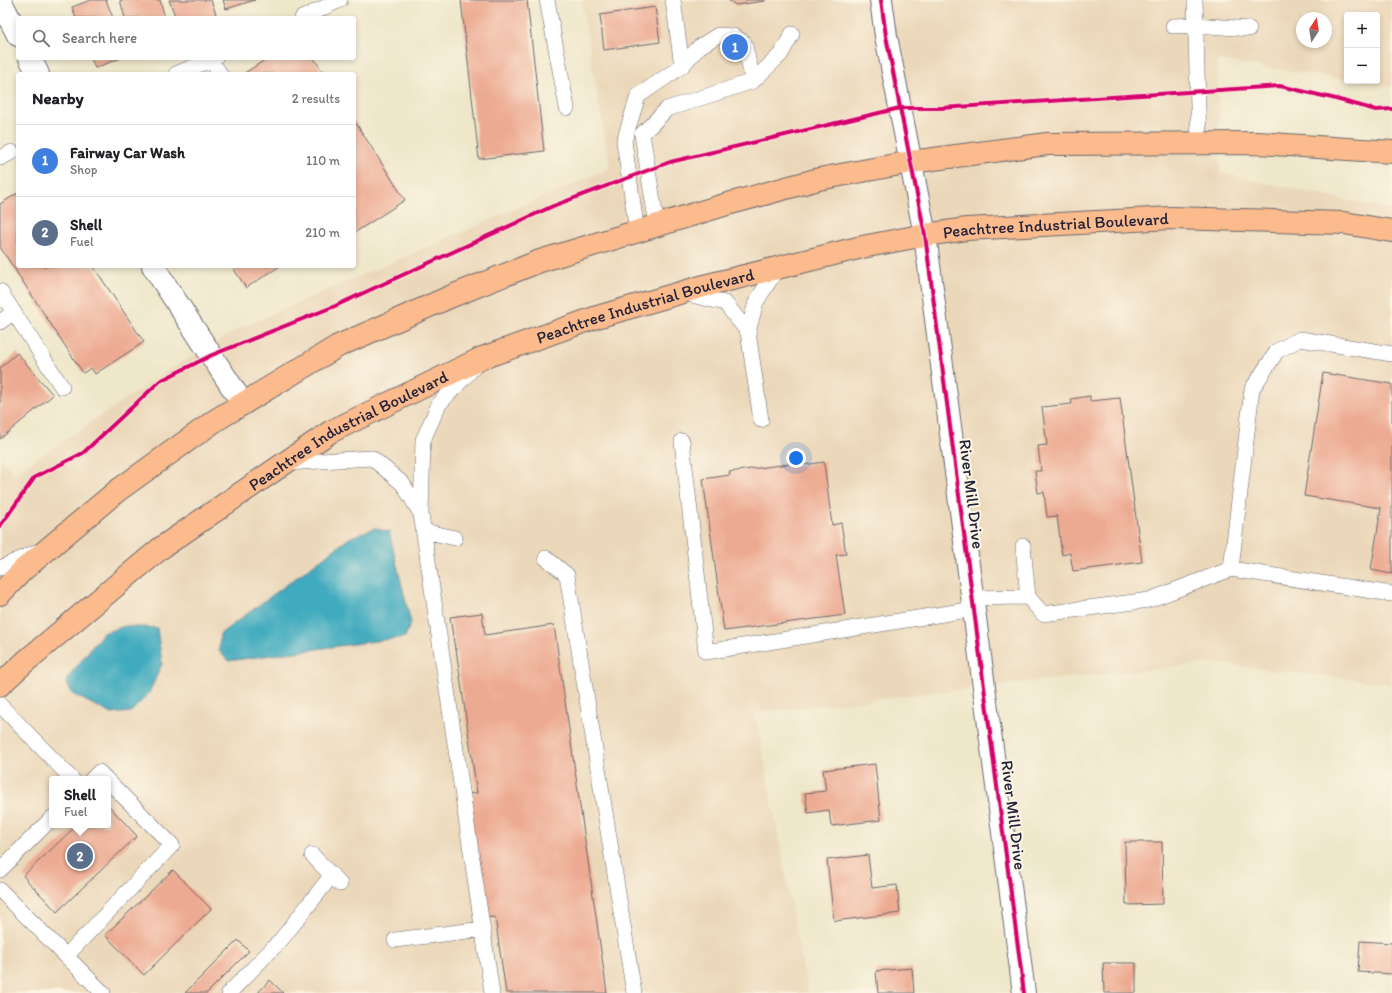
<!DOCTYPE html>
<meta charset="utf-8">
<style>
:root{--surface:#fff;--page:#f6f6f6;--text:#202124;--muted:#757577;--line:#e0e0e0;--accent:#b5179e}
body{margin:0;font-family:Itim,sans-serif;background:var(--page);color:var(--text)}
.controls{position:absolute;right:12px;top:12px;display:grid;overflow:hidden;border-radius:4px;box-shadow:0 2px 6px #0003}
.controls button{width:36px;height:36px;display:grid;place-items:center;padding:0;border:0;border-bottom:1px solid var(--line);background:var(--surface);color:var(--text);font:20px sans-serif}
.compass{position:absolute;left:1296px;top:12px;width:36px;height:36px;border-radius:50%;background:var(--surface);box-shadow:0 2px 6px #0003;rotate:12deg}
.you{position:absolute;left:796px;top:458px;width:14px;height:14px;margin:-10px;border:3px solid #fff;border-radius:50%;background:#1a73e8;box-shadow:0 0 0 6px #1a73e833}
.badge{display:grid;place-items:center;width:26px;height:26px;border-radius:50%;background:var(--accent);color:#fff;font-size:13px;font-weight:700}
.pin{position:absolute;translate:-50% -50%;border:2px solid #fff;box-shadow:0 1px 4px #0006}
.popup{position:absolute;left:49px;top:776px;width:62px;height:52px;box-sizing:border-box;display:grid;place-content:center;border-radius:4px;background:var(--surface);filter:drop-shadow(0 1px 3px #0005);font-size:13px;white-space:nowrap;color:var(--muted)}
.popup b{font-size:15px;color:var(--text)}
.popup::after{content:'';position:absolute;left:50%;top:100%;margin-left:-8px;border:8px solid transparent;border-top-color:var(--surface)}
.list{margin:0;padding:0;list-style:none}
h2{display:flex;justify-content:space-between;align-items:center;height:52px;margin:0;padding:0 16px;font-size:17px}
h2 small{font-size:13px;font-weight:400;color:var(--muted)}
.list li{display:grid;grid-template-columns:26px 1fr auto;gap:12px;align-items:center;box-sizing:border-box;height:72px;padding:0 16px;border-top:1px solid var(--line)}
.list b{display:block;font-size:15px;white-space:nowrap}
.list p{margin:0;font-size:13px;white-space:nowrap;color:var(--muted)}
.list em{font-size:13px;font-style:normal;color:var(--muted)}
.icon{flex:none;width:22px;height:22px;fill:none;stroke:currentColor;stroke-width:2;stroke-linecap:round;stroke-linejoin:round}
.map{position:relative;flex:none;width:1392px;height:993px;overflow:hidden}
.search{position:absolute;background:var(--surface);box-shadow:0 2px 6px #0003;left:16px;top:16px;width:340px;height:44px;display:flex;align-items:center;gap:10px;box-sizing:border-box;padding:0 14px;border-radius:4px;color:var(--muted);font-size:15px}
.panel{position:absolute;background:var(--surface);box-shadow:0 2px 6px #0003;left:16px;top:72px;width:340px;height:196px;border-radius:4px}
.map>svg:first-child{display:block}
.built{fill:#ebd8ba;fill-rule:evenodd}
.water{fill:#3faabe;stroke:#30667c}
.building{fill:#edaa92}
.lines{fill:none;stroke-linecap:round;stroke-linejoin:round}
.lane-casing{stroke:#6a676d;stroke-width:16}
.street-casing{stroke:#6a676d;stroke-width:24}
.highway-casing{stroke:#6a676d;stroke-width:24}
.lane{stroke:#fff;stroke-width:15}
.street{stroke:#fff;stroke-width:22}
.highway{stroke:#fbbb8d;stroke-width:22}
.cycleway-casing{stroke:#fcf5e5;stroke-width:6}
.cycleway{stroke:#d6006c;stroke-width:4}
.labels{text-anchor:middle;stroke-width:4;stroke-linejoin:round;paint-order:stroke}
.street-label{font-size:17px;fill:#22223b;stroke:#fcf5e5}
</style>
<div class="map">
<svg width="1392" height="993" viewBox="0 0 1392 993">
<rect width="100%" height="100%" fill="#fcf5e5"/>
<filter id="ink" filterUnits="userSpaceOnUse"><feTurbulence type="fractalNoise" baseFrequency=".025" numOctaves="2"/><feDisplacementMap in="SourceGraphic" scale="8" xChannelSelector="R" yChannelSelector="G"/><feConvolveMatrix kernelMatrix="1 2 1 2 8 2 1 2 1" color-interpolation-filters="sRGB"/></filter>
<filter id="wash" filterUnits="userSpaceOnUse"><feTurbulence type="fractalNoise" baseFrequency=".012" numOctaves="4" result="noise"/><feDisplacementMap in="SourceGraphic" scale="16" xChannelSelector="R" yChannelSelector="G"/><feGaussianBlur stdDeviation="0.9" result="paint"/><feColorMatrix in="noise" values="0 0 0 0 0 0 0 0 0 0 0 0 0 0 0 0 0 1.4 0 .05"/><feComposite in="paint" operator="in"/></filter>
<g filter="url(#wash)">
<rect width="100%" height="100%" fill="#efe7ca"/>
<path class="built" d="M581 0H1392V87L1353 81H1377V15H1347V80L1217 60 1220 173 1392 210V684L1212 663 1028 682 755 713 808 993H0V458L15 473 166 372 242 327 610 168ZM1302 18H1326V42H1302ZM52 779H108V825H52Z"/>
<path class="water" d="M375 528 389 532 411 623 405 637 228 661 219 651 220 634 351 537Z
M125 626 157 628 162 664 149 693 131 712 112 714 72 694 66 680 103 633Z"/>
<g id="blocks">
<path class="building" d="M91 0H106L113 18H76L72 7Z
M120 0H160L165 18H125Z
M169 0H211L216 14 207 18H176Z
M223 0H255L226 9Z
M461 0H527L544 151 479 159Z
M728 0H765V1L736 5Z
M655 7 660 42 604 50 600 15Z
M91 58H121L95 68Z
M268 58H314L324 74H243Z
M354 120 405 200 354 233Z
M18 193V266H93L144 342 95 374 91 368 83 373 0 247V204Z
M232 266H280L246 288Z
M17 353 53 395 0 439V368Z
M1323 373 1392 384V574L1371 570 1381 508 1304 496Z
M1090 396V401L1120 398 1142 562 1073 571 1070 553 1062 555 1057 516 1047 517 1044 492 1038 493 1035 471H1041L1038 446 1047 445 1042 407 1072 404 1071 399Z
M824 462 832 525 841 523 846 554 836 555 845 615 724 631 703 479 730 475 729 472 796 463 797 466Z
M482 613 485 635 554 625 607 993H506L495 917 483 918 465 794 477 793 456 649H455L450 617Z
M875 764 881 820 831 826 829 810 808 813 805 793 826 791 823 770Z
M108 805 137 836 57 912 23 876 77 825H108Z
M1125 842H1162L1163 904 1126 905Z
M868 855 872 888 897 885 900 913 834 921 827 860Z
M173 870 211 909 144 975 105 935Z
M238 940 249 951 207 993H185Z
M1360 941 1392 943V974L1358 972Z
M1103 963H1136V993H1104Z
M912 968 914 993H878L876 971Z
M270 980 283 993H258Z"/>
</g>
</g>
<g filter="url(#ink)">
<use href="#blocks" fill-opacity="0" stroke="#6a676d" stroke-width="1"/>
<g class="lines">
<defs>
<path id="lane" d="M547 0 567 108
M673 0 682 66
M1195 0 1199 143
M302 18 340 0
M1173 26 1196 25 1249 29
M211 60 220 74
M176 74 215 58
M0 158 12 152
M657 225 642 134 667 109 753 81 781 54 792 34
M637 232 624 141 638 96 682 66 699 47 718 35 733 36 744 42 753 81
M0 291 62 387
M683 293 725 303 748 332
M0 322 14 312
M476 365 439 404 423 440 421 514 492 993
M761 420 748 332 756 302 778 267
M682 441 706 652 974 609
M286 463 372 458 403 484 421 514
M424 531 455 538
M546 558 567 575 634 993
M0 568 36 552
M1231 569 1392 594
M1028 597 1043 614 1149 600 1231 569 1252 389 1277 351 1300 339 1392 354
M973 598 1028 597 1023 546
M0 705 72 779
M92 779 99 772 106 779
M312 855 340 884
M0 870 52 818
M0 890 103 993
M395 940 483 929
M66 956 172 845 108 781
M229 993 280 941 332 875"/>
<path id="street" d="M881 0 886 36 925 235 1024 993
M2 4 18 35
M30 58 38 74
M153 266 243 404"/>
<g id="highway">
<path d="M0 594 24 569 117 491 216 420 338 346 452 296 540 261 724 205 819 179 911 162 1047 144 1258 143 1392 152"/>
<path id="s1" d="M0 685 26 661 161 548 330 432 482 358 597 317 704 286 862 247 925 235 967 229 1171 218 1344 223 1392 231"/>
</g>
</defs>
<use href="#lane" class="lane-casing"/>
<use href="#street" class="street-casing"/>
<use href="#highway" class="highway-casing"/>
<use href="#lane" class="lane"/>
<use href="#street" class="street"/>
<use href="#highway" class="highway"/>
<defs>
<path id="cycleway" d="M881 0 886 36 925 235 1024 993
M0 526 35 477 83 453 160 381 212 355 335 306 553 206 670 162 900 108H941L1280 86 1332 98 1376 110 1392 109"/>
</defs>
<use href="#cycleway" class="cycleway-casing"/>
<use href="#cycleway" class="cycleway"/>
</g>
</g>
<g class="labels">
<g class="street-label">
<text dy="6" stroke="none"><textPath href="#s1" startOffset="1177">Peachtree Industrial Boulevard</textPath></text>
<text dy="6" stroke="none"><textPath href="#s1" startOffset="757">Peachtree Industrial Boulevard</textPath></text>
<text dy="6" stroke="none"><textPath href="#s1" startOffset="433">Peachtree Industrial Boulevard</textPath></text>
<text transform="translate(972 494) rotate(83)" y="6">River Mill Drive</text>
<text transform="translate(1014 815) rotate(83)" y="6">River Mill Drive</text>
</g>
</g>
</svg>
<div class="controls">
<button>+</button>
<button>−</button>
</div>
<svg class="compass" viewBox="-18 -18 36 36"><path d="M0-13l5 13h-10z" fill="#e53935"/><path d="M0 13l5-13h-10z" fill="#757577"/></svg>
<div class="you"></div>
<div class="pin badge" style="left:735px;top:47px;background:#3f7fe0">1</div>
<div class="pin badge" style="left:80px;top:856px;background:#5c6f8a">2</div>
<div class="popup"><b>Shell</b>Fuel</div>
<div class="search"><svg class="icon" aria-label="search" viewBox="0 0 24 24"><circle cx="10" cy="10" r="6"/><path d="M15 15l6 6"/></svg>Search here</div>
<section class="panel">
<h2>Nearby<small>2 results</small></h2>
<ul class="list">
<li><span class="badge" style="background:#3f7fe0">1</span><div><b>Fairway Car Wash</b><p>Shop</p></div><em>110 m</em></li>
<li><span class="badge" style="background:#5c6f8a">2</span><div><b>Shell</b><p>Fuel</p></div><em>210 m</em></li>
</ul>
</section>
</div>
